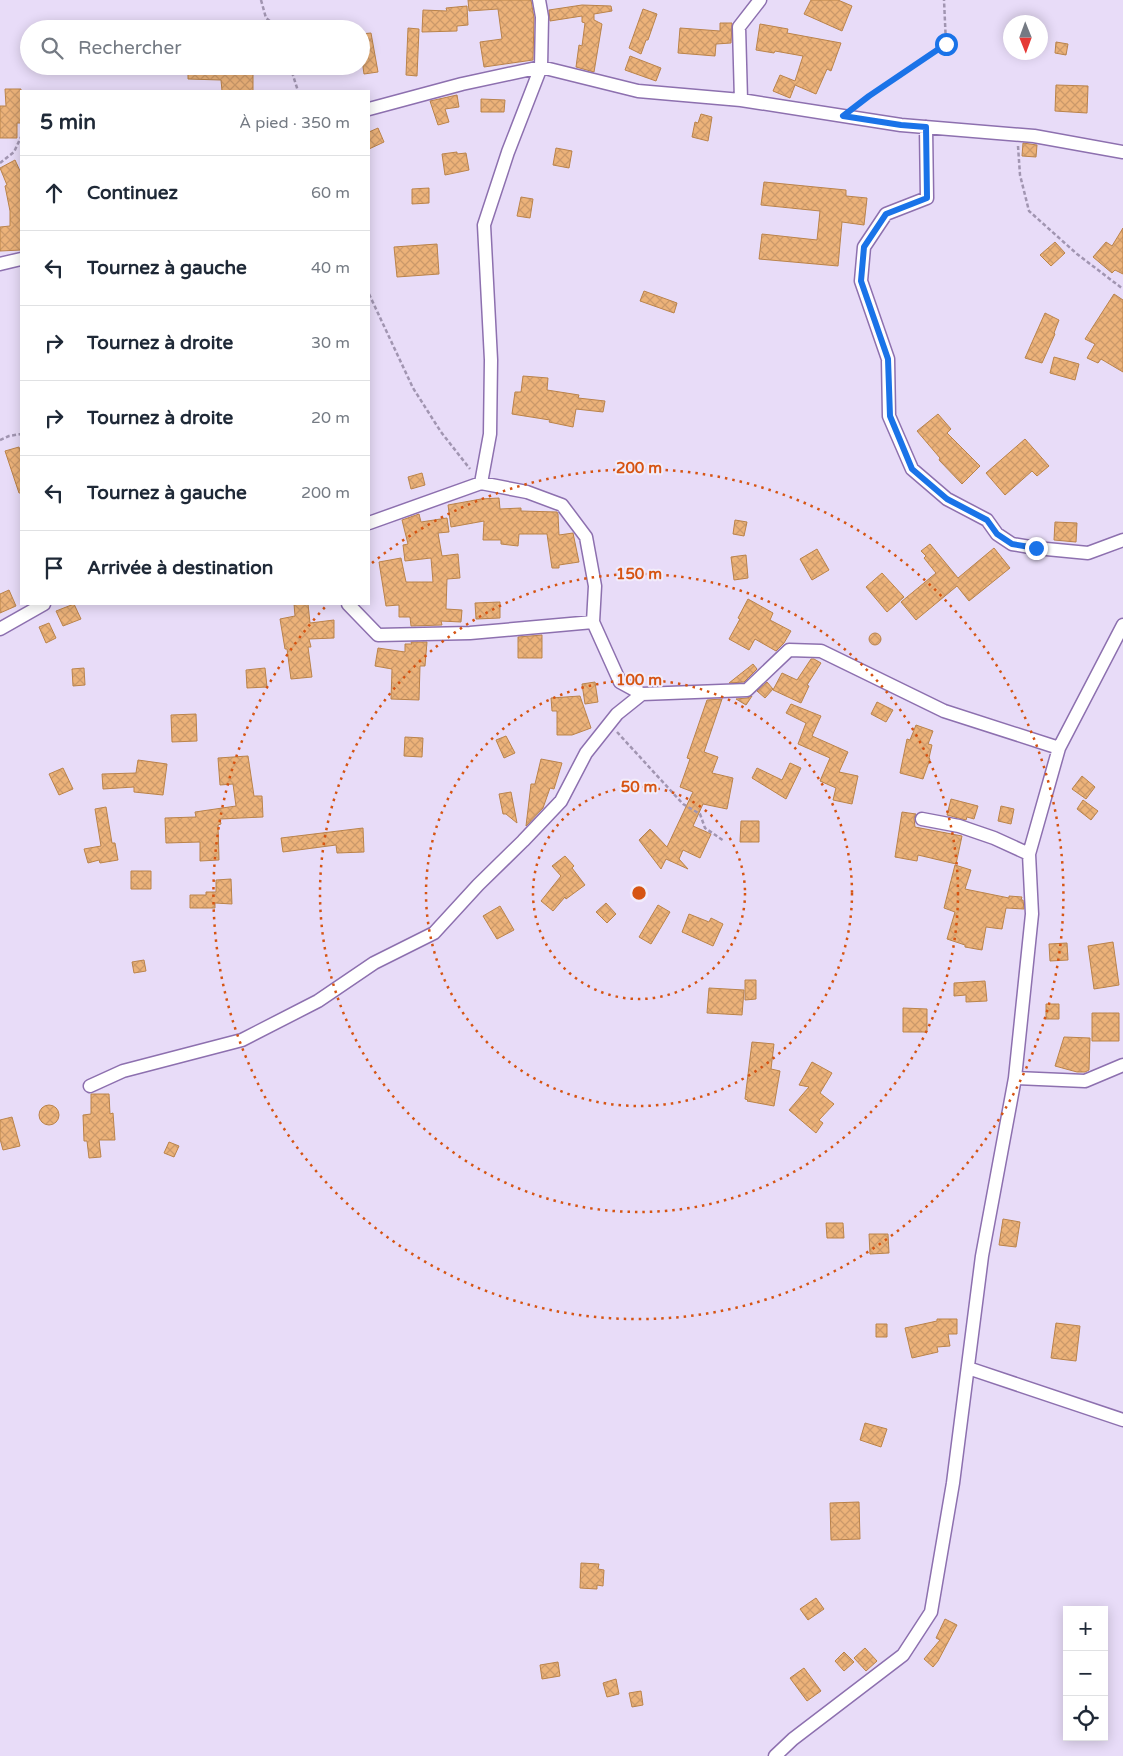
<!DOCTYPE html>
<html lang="fr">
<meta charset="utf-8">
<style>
:root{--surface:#fff;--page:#f6f6f7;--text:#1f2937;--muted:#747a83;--line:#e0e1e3}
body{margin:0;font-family:"Varela Round",sans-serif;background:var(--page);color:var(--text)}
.controls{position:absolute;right:15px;bottom:15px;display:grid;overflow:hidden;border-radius:0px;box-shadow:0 2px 12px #0003}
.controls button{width:45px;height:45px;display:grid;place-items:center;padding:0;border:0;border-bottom:1px solid var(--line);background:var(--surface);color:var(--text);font:25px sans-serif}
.compass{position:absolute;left:1003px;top:15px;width:45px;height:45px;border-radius:50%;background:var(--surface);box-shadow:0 2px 12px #0003;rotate:179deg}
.stop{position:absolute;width:15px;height:15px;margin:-11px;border:4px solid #1a73e8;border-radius:50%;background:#fff}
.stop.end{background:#1a73e8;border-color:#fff;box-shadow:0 1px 5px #0008}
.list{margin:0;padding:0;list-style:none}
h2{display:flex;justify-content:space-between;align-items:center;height:65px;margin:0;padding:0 20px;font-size:21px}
h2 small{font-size:16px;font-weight:400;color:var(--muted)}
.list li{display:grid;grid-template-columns:32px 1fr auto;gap:15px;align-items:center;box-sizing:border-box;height:75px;padding:0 20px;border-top:1px solid var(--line)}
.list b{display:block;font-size:19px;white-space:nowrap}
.list em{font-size:16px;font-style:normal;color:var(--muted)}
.icon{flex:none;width:28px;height:28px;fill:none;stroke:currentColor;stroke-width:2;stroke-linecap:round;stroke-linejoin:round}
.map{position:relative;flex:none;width:1123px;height:1756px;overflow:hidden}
.search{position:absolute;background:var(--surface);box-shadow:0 2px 12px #0003;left:20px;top:20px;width:350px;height:55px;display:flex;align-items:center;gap:12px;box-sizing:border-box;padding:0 18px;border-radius:28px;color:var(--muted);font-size:19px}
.panel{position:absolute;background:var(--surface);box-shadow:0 2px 12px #0003;left:20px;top:90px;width:350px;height:515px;border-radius:0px}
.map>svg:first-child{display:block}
.building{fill:url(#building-cross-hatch);stroke:#ba834b}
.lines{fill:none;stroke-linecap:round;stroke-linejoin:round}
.minor-casing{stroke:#8d70af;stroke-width:15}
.path{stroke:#a195b1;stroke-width:2.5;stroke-dasharray:4 2.5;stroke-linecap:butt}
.minor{stroke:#fff;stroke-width:12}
.route{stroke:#1a73e8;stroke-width:6}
.ring{fill:none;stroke:#d65412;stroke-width:2.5;stroke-dasharray:2.5 5}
.centre{fill:#d65412;stroke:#f2ecfb;stroke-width:2.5}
.ring-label{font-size:15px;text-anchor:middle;font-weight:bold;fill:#d65412;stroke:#f2ecfb;stroke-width:4;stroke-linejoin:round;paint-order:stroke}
</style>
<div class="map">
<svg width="1123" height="1756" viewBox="0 0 1123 1756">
<defs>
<pattern id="building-cross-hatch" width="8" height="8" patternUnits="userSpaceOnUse" patternTransform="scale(1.25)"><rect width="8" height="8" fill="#ecb279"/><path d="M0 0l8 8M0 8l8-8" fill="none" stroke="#cb996a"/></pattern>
</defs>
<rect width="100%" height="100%" fill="#e8dcf8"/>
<path class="building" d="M468 0H531L534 18 533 60 484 67 480 42 502 39 498 9 469 11Z
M811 0H838L852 6 842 31 804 14Z
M582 5 611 6 612 11 594 14V20L602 24 594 72 576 67 579 45 582 46 585 23 582 22V16L550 21 549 10Z
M467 6 468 25 457 26V31L422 32 423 10 447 11 446 8Z
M643 9 657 14 648 40H646L641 54 629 48Z
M720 23H732L731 43 716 44 715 56 678 53 680 28 720 31Z
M760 24 788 29 787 33 841 43 831 71 827 69 816 94 795 85 790 98 773 91 780 75 795 81 803 56 775 51 774 53 756 50Z
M408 28 419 29 417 76 406 75Z
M371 33 378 72 364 74 361 53V34Z
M1056 42 1068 44 1066 55 1055 53Z
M630 56 661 68 656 81 625 70Z
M188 66H216V68L233 67V71L253 70V91H222L221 80 188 79Z
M1056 85 1088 86 1087 113 1055 111Z
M5 89H21V123H17V138H0V106H6Z
M457 95 459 107 445 109 449 122 438 125 430 101Z
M481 99 505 100 504 112H481Z
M701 114 712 117 708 141 692 137 695 122 698 123Z
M378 128 384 142 369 149V132Z
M1023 143 1037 145 1036 157 1022 156Z
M556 148 572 151 569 168 553 165Z
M457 152V154L466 153 469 170 445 175 442 154Z
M15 160 21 173V250L0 251V227L10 226V211L5 186 7 185 0 168Z
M764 182 846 190V196L867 198 864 225 842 222 838 266 759 259 762 234 817 240 820 211 761 205Z
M429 188V203L412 204V189Z
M521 197 533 199 530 218 517 216Z
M1123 228V274L1115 270 1112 273 1093 257 1106 242 1112 246Z
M1055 242 1065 253 1051 266 1040 255Z
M437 244 439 274 397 277 394 247Z
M644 291 677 303 674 313 640 301Z
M1114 294 1123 300V372L1101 359 1098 363 1087 358 1095 344 1085 339Z
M1045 313 1059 320 1054 333 1055 334 1042 363 1025 358Z
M1054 357 1079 364 1075 380 1050 373Z
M523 376 548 378 547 390 579 395 578 398 605 401 603 412 576 409 573 427 549 422 550 420 512 414 515 392H521Z
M938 414 951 429 947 433 980 466 962 484 939 460 940 458 917 431Z
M1025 439 1049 466 1037 476 1032 471 1005 495 986 473Z
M19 447 21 454V493H19L5 451Z
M422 473 425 485 411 489 408 477Z
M499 498 500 509 521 508V511L557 512 558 514 559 535 573 533 579 562 559 565V568H552L547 534H519L518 546 501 544V540H483L484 521 451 527 448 505 481 499Z
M419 514 421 522 447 518 449 532 438 533 442 556 458 554 460 578 447 579 446 609 462 610 461 622 441 621 442 625 411 626 410 617H399V605L386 606 379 562 401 558 406 582H433L431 558 405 561 403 545 408 544 402 520Z
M735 520 747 522 744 536 733 534Z
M1055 522 1077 523 1076 542 1054 540Z
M930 544 958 578 994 548 1010 568 969 601 957 586 916 620 901 602 936 573 924 558 926 556 921 551Z
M817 549 829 570 812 580 800 559Z
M746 555 748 578 734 580 731 557Z
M882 573 904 597 887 612 866 587Z
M9 590 16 606 0 613V594Z
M748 599 773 613 770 620 791 631 784 643 776 651 755 639 749 650 729 639 740 619 738 618Z
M500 602V618L476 619 475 603Z
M74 604 81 619 63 626 56 611Z
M294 604H308L310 623 334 620V638L309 639 311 647H308L312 677 291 679 287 649H285L280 619 295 616Z
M49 623 56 638 46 643 39 627Z
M869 639a6 6 0 1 1 12 0a6 6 0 1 1-12 0Z
M542 635V658H518V637Z
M411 642H427L425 666H420L419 700 391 699 392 669 375 666 378 648 405 652V644H412Z
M811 659H814L821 663 807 685 809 686 801 703 773 690 782 673 797 680Z
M753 664 757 669 744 682 729 683Z
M84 668 85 685 73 686 72 669Z
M265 668 267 687 247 688 246 670Z
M595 682 598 702 585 704 582 684Z
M767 682 773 689 765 698 757 691Z
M580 696 591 728 572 735H557V711H552L551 698Z
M752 696 746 705 736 699 747 698Z
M722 699 704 752 718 757 712 773 733 778 727 809 703 804 693 826 711 834 700 858 683 850 679 859 688 869 666 859 661 869 639 840 650 829 667 847 693 792 680 787 690 759 687 758 707 700Z
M877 702 893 710 886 722 871 714Z
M791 704 821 716 812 736 848 752 839 772 858 776 852 804 833 800 836 788 820 781 830 758 798 744 806 723 786 713Z
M196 714 197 741 172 742 171 715Z
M916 725 933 731 928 744 932 745 929 758 930 759 923 779 900 773 907 739 910 740Z
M506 736 515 753 504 758 496 740Z
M405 737 423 738 422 757 404 756Z
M248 756 254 796H262L263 817 220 819 221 824 218 825 219 860 200 861V842L166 843 165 818 196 817 195 812 236 806 233 784 220 785 218 758Z
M541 759 562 763 554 789 550 788 543 808 526 826 531 784H535Z
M138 760 167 764 163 795 134 792V787L103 789 102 774 136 773Z
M790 763 801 768 786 799 752 778 757 768 782 780Z
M63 768 73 789 59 795 49 774Z
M1082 776 1095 787 1086 799 1072 789Z
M511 792 517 823 506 814H503L499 794Z
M951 799 978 806 974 819 967 817 966 820 947 815Z
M1083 800 1098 811 1091 820 1077 809Z
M1001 806 1014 809 1011 824 998 821Z
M106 807 112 843H115L118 860 100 863 99 860 88 863 84 849 101 846 95 809Z
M902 812 916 814 914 818 915 827 962 836 956 864 918 855 917 861 895 857Z
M741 821H759V842H740Z
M363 828 364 852 337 853 336 845 283 852 281 838Z
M565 856 574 866 572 868 585 885 566 899 565 897 553 911 541 901 561 876 552 866Z
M955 865 971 870 965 889 1009 898V896L1022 897 1021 900H1023L1024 909 1006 908 1002 929 986 927 982 950 965 947V945L947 939 955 912 944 908Z
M131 871H151V889H131Z
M231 879 232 904 215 903V908H190V895H206V892H216V880Z
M606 903 616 914 607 923 596 912Z
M658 905 670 912 651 944 639 937Z
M500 906 514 930 497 939 483 916Z
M689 914 709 922 711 918 723 924 713 946 682 932Z
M1113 942 1119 985 1094 989 1088 946Z
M1067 943 1068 960 1050 961 1049 944Z
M144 960 146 971 134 973 132 962Z
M745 980H756V999L745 1000Z
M985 981 987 1001 966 1002V995L954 996V983Z
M709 988 744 990 742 1015 707 1013Z
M1046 1004H1059V1019H1046Z
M903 1008 927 1009V1032H903Z
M1092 1013H1119V1041H1092Z
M1064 1037 1090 1038 1089 1070 1085 1072H1077L1055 1066Z
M752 1042 774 1044 771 1069 780 1071 774 1106 747 1101 748 1100 745 1099Z
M812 1062 832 1073 820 1093 834 1104 819 1120 823 1123 816 1133 789 1110 809 1087 799 1085Z
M91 1094H109L110 1114 113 1113 115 1140H99L101 1157 89 1158 87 1141H84L83 1115 91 1114Z
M39 1115a10 10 0 1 1 20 0a10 10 0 1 1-20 0Z
M12 1117 20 1146 3 1150 0 1139V1120Z
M169 1142 179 1146 174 1157 164 1153Z
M1003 1219 1020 1222 1016 1247 999 1245Z
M826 1223H843L844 1238H827Z
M869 1234H888L889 1253 870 1254Z
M937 1319H957V1334H948L950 1346 937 1347 938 1352 912 1358 905 1328 937 1321Z
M1056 1323 1080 1326 1076 1361 1051 1358Z
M876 1324H887V1337H876Z
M865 1423 887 1429 881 1447 860 1440Z
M859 1502 860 1539 831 1540 830 1503Z
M581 1563 599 1564 598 1569 604 1570 603 1586 597 1585V1589L580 1588Z
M816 1598 824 1609 808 1620 800 1609Z
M945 1619 957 1625 938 1661 933 1667 924 1659 940 1640 936 1638Z
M865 1648 877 1661 866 1671 854 1658Z
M844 1652 854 1662 844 1671 835 1661Z
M558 1662 560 1676 542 1679 540 1665Z
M804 1668 821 1691 807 1701 790 1678Z
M616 1679 619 1694 607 1697 603 1683Z
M641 1691 643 1705 632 1707 629 1693Z"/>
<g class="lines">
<defs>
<path id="minor" d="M741 100 739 27 760 0
M369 109 462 84 541 67 638 91 741 100 901 125 1034 136 1123 152
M926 127 927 198 886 214 864 247 861 281 888 359 889 416 912 469 947 499 987 520 997 534 1012 544 1036 548 1088 553 1123 540
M0 264 21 259
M481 483 490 434 491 360 484 225 508 152 541 67 542 17 539 0
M369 523 481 483 527 492 562 505 586 537 595 586 593 622 620 682 642 694 747 690 789 650 821 651 944 711 1059 748
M348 604 378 635 470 633 593 622
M0 629 44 604
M922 819 959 826 994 838 1029 854
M1015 1078 1085 1081 1123 1065
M90 1086 123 1071 242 1040 318 1001 374 963 434 933 478 885 523 841 561 801 586 753 617 714 642 694
M968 1368 1123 1420
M775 1756 793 1739 903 1655 931 1612 953 1483 982 1256 1015 1078 1032 914 1029 854 1059 748 1123 625"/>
</defs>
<use href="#minor" class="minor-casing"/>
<path class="path" d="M261 0 266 18 280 29
M290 66 298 91
M858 104 946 44 944 0
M1018 146 1020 175 1029 211 1077 254 1123 289
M0 163 14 152 21 137
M369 294 413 388 441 432 470 469
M0 440 9 436 21 434
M617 732 683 804 700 814 705 828 724 841"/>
<use href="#minor" class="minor"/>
</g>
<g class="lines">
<path class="route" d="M946 44 869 96 843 116 901 125 926 127 927 198 886 214 864 247 861 281 888 359 890 416 912 469 947 499 987 520 997 534 1012 544 1036 548"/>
</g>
<g class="ring">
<circle cx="639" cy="893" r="106"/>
<circle cx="639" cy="893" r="213"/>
<circle cx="639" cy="893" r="319"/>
<path d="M372 563A425 425 0 1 1 326 606"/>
</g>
<circle cx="639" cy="893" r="8" class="centre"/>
<g class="ring-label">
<text x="639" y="473">200 m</text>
<text x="639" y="579">150 m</text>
<text x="639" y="685">100 m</text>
<text x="639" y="792">50 m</text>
</g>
</svg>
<div class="controls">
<button>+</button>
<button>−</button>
<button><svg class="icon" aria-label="locate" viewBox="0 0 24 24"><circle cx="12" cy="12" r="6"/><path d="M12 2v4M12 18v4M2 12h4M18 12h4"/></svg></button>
</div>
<svg class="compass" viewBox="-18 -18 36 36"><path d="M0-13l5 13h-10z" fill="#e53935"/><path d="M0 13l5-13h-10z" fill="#747a83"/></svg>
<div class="stop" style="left:946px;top:44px"></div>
<div class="stop end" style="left:1036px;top:548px"></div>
<div class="search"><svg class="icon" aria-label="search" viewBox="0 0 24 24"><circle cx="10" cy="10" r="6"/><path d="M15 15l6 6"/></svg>Rechercher</div>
<section class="panel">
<h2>5 min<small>À pied · 350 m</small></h2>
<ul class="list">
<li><svg class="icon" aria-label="ahead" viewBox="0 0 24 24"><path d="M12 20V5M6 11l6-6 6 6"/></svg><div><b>Continuez</b></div><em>60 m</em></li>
<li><svg class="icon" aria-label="left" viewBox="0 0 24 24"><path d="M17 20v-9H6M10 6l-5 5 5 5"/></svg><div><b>Tournez à gauche</b></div><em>40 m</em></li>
<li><svg class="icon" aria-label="right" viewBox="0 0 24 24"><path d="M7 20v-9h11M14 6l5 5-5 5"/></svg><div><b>Tournez à droite</b></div><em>30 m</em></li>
<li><svg class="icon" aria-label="right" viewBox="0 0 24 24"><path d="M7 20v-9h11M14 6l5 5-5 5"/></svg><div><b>Tournez à droite</b></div><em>20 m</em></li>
<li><svg class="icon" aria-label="left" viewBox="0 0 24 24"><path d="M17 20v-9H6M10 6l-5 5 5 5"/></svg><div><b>Tournez à gauche</b></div><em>200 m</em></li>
<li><svg class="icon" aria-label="arrive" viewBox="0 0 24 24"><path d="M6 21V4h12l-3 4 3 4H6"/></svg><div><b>Arrivée à destination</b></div></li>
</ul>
</section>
</div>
